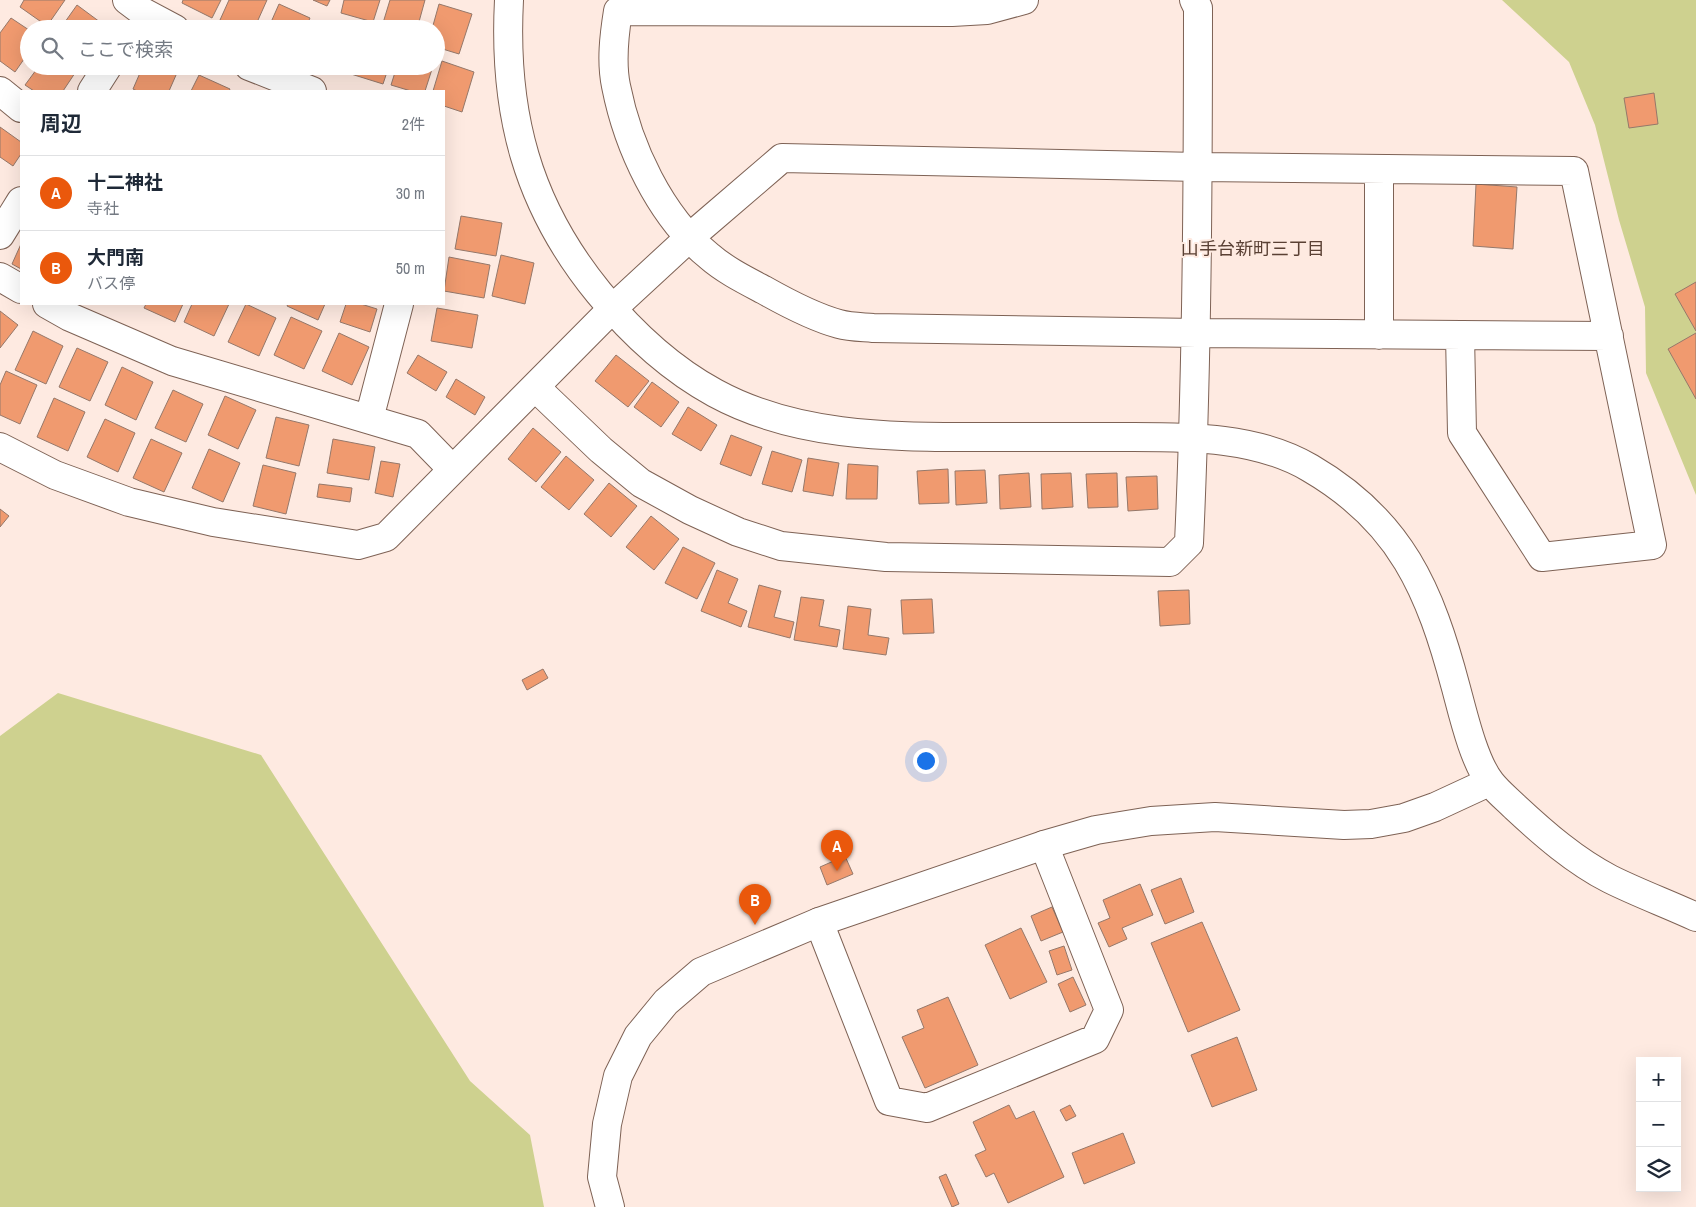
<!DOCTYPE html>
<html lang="ja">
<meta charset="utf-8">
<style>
:root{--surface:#fff;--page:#f6f6f7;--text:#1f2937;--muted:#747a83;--line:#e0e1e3;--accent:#ea580c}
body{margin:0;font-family:"Archivo Narrow","Noto Sans JP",sans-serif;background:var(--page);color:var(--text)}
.controls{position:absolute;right:15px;bottom:15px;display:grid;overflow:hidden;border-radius:0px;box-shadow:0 5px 20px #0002}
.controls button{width:45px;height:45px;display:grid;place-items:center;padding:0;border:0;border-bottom:1px solid var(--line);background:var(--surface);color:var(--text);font:25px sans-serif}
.you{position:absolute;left:925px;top:760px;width:18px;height:18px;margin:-12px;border:4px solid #fff;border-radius:50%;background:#1a73e8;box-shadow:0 0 0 8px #1a73e833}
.badge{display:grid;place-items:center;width:32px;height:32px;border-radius:50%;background:var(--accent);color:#fff;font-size:16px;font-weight:700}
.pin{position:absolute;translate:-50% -41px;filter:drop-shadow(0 1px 2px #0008)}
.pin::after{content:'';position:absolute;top:26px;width:18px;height:15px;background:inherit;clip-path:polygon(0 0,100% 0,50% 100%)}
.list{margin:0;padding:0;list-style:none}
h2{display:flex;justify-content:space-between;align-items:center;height:65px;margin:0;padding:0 20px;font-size:21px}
h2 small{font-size:16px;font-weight:400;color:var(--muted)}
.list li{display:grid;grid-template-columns:32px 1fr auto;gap:15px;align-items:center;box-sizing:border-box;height:75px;padding:0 20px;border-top:1px solid var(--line)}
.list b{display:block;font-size:19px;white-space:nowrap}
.list p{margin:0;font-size:16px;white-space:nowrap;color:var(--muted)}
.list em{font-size:16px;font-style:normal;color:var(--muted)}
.icon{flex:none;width:28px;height:28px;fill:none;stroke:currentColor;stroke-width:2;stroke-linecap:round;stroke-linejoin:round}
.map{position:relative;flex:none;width:1696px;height:1207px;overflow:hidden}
.search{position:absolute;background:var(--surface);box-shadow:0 5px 20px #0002;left:20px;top:20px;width:425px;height:55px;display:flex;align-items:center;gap:12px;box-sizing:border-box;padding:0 18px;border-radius:28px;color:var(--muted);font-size:19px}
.panel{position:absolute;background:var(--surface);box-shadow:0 5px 20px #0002;left:20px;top:90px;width:425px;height:215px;border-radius:0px}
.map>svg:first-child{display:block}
.green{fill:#ced18f}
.building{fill:#f09a6f;stroke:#95786a}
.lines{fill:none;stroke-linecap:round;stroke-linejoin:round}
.minor-casing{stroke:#7e6255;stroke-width:30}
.tertiary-casing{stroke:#7e6255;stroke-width:30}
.minor{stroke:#fff;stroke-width:28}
.tertiary{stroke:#fff;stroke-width:28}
.labels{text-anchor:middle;stroke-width:4;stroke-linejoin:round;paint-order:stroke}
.neighbourhood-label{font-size:18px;fill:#5a4034;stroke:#feeae1}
</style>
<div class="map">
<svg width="1696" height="1207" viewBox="0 0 1696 1207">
<rect width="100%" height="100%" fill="#feeae1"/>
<path class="green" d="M1502 0H1696V495L1646 373 1645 307 1619 220 1595 125 1569 62Z
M58 693 261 755 470 1081 530 1135 544 1207H0V736Z"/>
<path class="building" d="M24 0H65L47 26 20 7Z
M183 0H221L212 18 182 3Z
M229 0H267L254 29H239L220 20Z
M313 0H330L327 6Z
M344 0H380L373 22 341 13Z
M390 0H425L417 29H401L383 23Z
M279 4 310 18 305 29H268Z
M439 4 472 14 459 54 436 47V29H432Z
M77 5 104 25 102 29H60Z
M11 18 29 30V52L15 72 0 61V33Z
M322 21 340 29H319Z
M442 61 474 72 462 112 444 106V91H433Z
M39 66H71L77 70 63 91H34L25 85Z
M143 66H180L169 91H137L133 89Z
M321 66H339L336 73Z
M354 66H389L383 84 351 74Z
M397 66H433L425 91H411L391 85Z
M199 75 230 89 229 91H191Z
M1654 93 1658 124 1629 128 1624 98Z
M0 127 21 142V154L13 166 0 157Z
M1476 184 1517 187 1513 249 1473 246Z
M461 216 502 223 496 256 455 249Z
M21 244V269L12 264Z
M501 255 534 263 525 304 492 296Z
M449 257 490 265 484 298 444 291Z
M1696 282V331L1675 294Z
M146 304H183L175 322 144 308Z
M192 304H229L214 336 184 322Z
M246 304 276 318 259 356 228 342Z
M288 304H325L318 320 287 306Z
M346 304H361L377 309 370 332 340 322Z
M437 308 478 315 472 348 431 341Z
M0 311 18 325 0 348Z
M291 317 322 331 304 369 274 355Z
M33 331 63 346 46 384 15 370Z
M339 333 369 347 352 385 322 371Z
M1696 333V399L1668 349Z
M77 348 108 362 90 401 59 387Z
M418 355 447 372 436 391 407 373Z
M616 355 649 381 628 407 595 381Z
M122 367 153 382 136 420 105 405Z
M6 371 37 385 20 424 0 415V385Z
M456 379 485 397 475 415 446 397Z
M652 382 679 402 661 427 634 407Z
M173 390 203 404 186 442 155 428Z
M225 396 256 410 238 449 208 435Z
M54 398 85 412 68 451 37 437Z
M688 407 717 425 701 451 672 434Z
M276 417 309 425 299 466 266 458Z
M105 419 135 433 118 472 87 457Z
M533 428 561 452 536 482 508 459Z
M731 435 762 447 751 476 720 464Z
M151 439 182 453 164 492 133 478Z
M333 439 375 447 369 480 327 473Z
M209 449 240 463 223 502 192 488Z
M772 451 802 460 792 492 762 484Z
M566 456 594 480 569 510 541 487Z
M808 458 839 463 833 496 803 491Z
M381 461 400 464 393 497 375 493Z
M848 464 878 466 877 499H846Z
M263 465 296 473 286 514 253 506Z
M948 469 949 503 919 504 917 471Z
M985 470 987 503 956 505 955 471Z
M1029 473 1031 507 1000 509 999 475Z
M1071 473 1073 507 1042 509 1041 474Z
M1117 473 1118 507 1088 508 1086 474Z
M1157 476 1158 509 1128 511 1126 477Z
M609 483 637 506 611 537 584 514Z
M319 484 352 488 350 502 317 497Z
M0 509 9 516 0 527Z
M651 516 679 539 654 570 626 547Z
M683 547 715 563 697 599 665 583Z
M717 570 738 579 728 603 747 611 741 627 701 611Z
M759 585 781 591 774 617 794 622 790 638 748 627Z
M1189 590 1190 624 1160 626 1158 591Z
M801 597 824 600 819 626 840 630 837 647 794 640Z
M932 599 934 633 903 634 901 600Z
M848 606 871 609 868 635 889 638 886 655 843 649Z
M543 669 548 678 527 690 522 680Z
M845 856 853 874 827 885 820 867Z
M1181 878 1194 912 1165 924 1151 890Z
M1140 884 1153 915 1122 928 1127 939 1109 947 1098 923 1110 918 1103 900Z
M1052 907 1063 932 1041 941 1031 916Z
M1202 922 1240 1010 1188 1032 1151 943Z
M1021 928 1047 982 1010 999 985 945Z
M1064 946 1072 970 1057 975 1049 951Z
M1073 977 1086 1005 1070 1012 1058 984Z
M948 997 978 1065 925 1088 902 1037 924 1028 917 1010Z
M1237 1037 1257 1090 1212 1107 1191 1055Z
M1009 1105 1016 1119 1034 1111 1064 1177 1008 1203 994 1173 986 1177 975 1155 986 1150 973 1122Z
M1070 1105 1076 1116 1066 1121 1060 1110Z
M1123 1133 1135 1163 1084 1184 1072 1153Z
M946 1174 959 1204 952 1207 939 1177Z"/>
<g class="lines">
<defs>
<path id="minor" d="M127 0 143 12 175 29
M1024 0 987 10 952 12 618 11C614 36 611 62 616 86 628 147 660 216 709 256 725 270 745 280 764 290 787 303 813 317 839 324 850 327 862 327 873 328L1197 333 1609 336
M249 66 312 91
M0 91 21 108
M92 91 108 66
M1379 169V335
M0 235 21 201
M0 277 21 289
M47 304 70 317 172 361 418 434 452 469
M535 387 601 450 641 483 690 510 738 532 781 546 886 557 1170 562 1189 543C1197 365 1198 187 1198 8L1194 0
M369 419 399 304
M0 447 55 475 129 502 213 522 358 545 386 537 612 309 690 237 782 158 1198 167 1574 171 1652 545 1542 557 1462 433 1460 335
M819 922 889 1101 927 1108 1095 1039 1109 1010 1044 845"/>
<path id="tertiary" d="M509 0C503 113 527 205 599 293 631 332 671 369 715 393 794 436 886 437 973 437 1024 437 1075 437 1127 437 1187 437 1256 436 1310 468 1401 521 1430 590 1456 688 1463 714 1474 762 1491 783 1498 792 1508 800 1515 807 1544 834 1575 861 1610 879 1638 893 1668 904 1696 917
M610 1207 602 1177 607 1124 618 1076 638 1036 666 1002 701 972 819 922 1044 845 1096 830 1151 821 1215 817 1344 825 1371 824 1404 818 1435 807 1489 782"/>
</defs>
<use href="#minor" class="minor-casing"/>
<use href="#tertiary" class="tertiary-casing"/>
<use href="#minor" class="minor"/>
<use href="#tertiary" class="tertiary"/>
</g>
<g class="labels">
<g class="neighbourhood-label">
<text x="1253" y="255">山手台新町三丁目</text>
</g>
</g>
</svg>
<div class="controls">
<button>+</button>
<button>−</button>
<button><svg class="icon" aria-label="layers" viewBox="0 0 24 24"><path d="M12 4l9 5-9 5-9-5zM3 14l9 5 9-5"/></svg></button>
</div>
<div class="you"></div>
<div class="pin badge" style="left:837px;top:871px">A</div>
<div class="pin badge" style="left:755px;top:925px">B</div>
<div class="search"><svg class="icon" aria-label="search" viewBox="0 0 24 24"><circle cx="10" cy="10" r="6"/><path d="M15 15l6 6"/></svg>ここで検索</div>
<section class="panel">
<h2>周辺<small>2件</small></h2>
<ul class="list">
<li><span class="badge">A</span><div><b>十二神社</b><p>寺社</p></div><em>30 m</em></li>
<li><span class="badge">B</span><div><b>大門南</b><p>バス停</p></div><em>50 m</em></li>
</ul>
</section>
</div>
